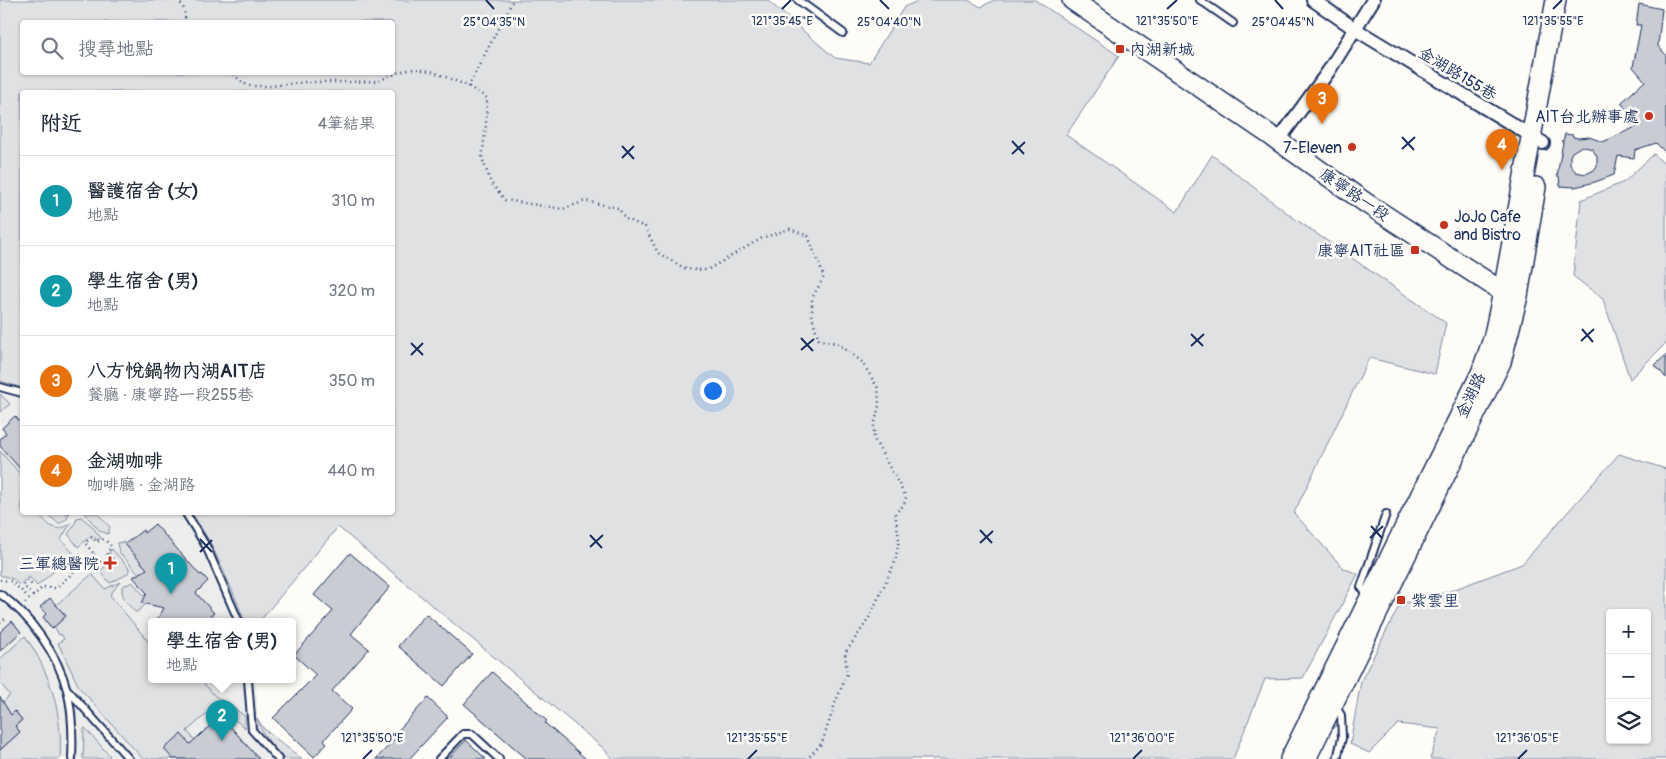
<!DOCTYPE html>
<html lang="zh-TW">
<meta charset="utf-8">
<style>
:root{--surface:#fff;--page:#f2f2f3;--text:#1f2937;--muted:#747a83;--line:#e0e1e3;--accent:#1a73e8}
body{margin:0;font-family:Pangolin,"LXGW WenKai TC",sans-serif;background:var(--page);color:var(--text)}
.controls{position:absolute;right:15px;bottom:15px;display:grid;overflow:hidden;border-radius:5px;box-shadow:0 1px 4px #0004}
.controls button{width:45px;height:45px;display:grid;place-items:center;padding:0;border:0;border-bottom:1px solid var(--line);background:var(--surface);color:var(--text);font:25px sans-serif}
.you{position:absolute;left:712px;top:390px;width:18px;height:18px;margin:-12px;border:4px solid #fff;border-radius:50%;background:#1a73e8;box-shadow:0 0 0 8px #1a73e833}
.badge{display:grid;place-items:center;width:32px;height:32px;border-radius:50%;background:var(--accent);color:#fff;font-size:16px;font-weight:700}
.pin{position:absolute;translate:-50% -41px;filter:drop-shadow(0 1px 2px #0008)}
.pin::after{content:'';position:absolute;top:26px;width:18px;height:15px;background:inherit;clip-path:polygon(0 0,100% 0,50% 100%)}
.popup{position:absolute;left:148px;top:618px;width:148px;height:65px;box-sizing:border-box;display:grid;place-content:center;border-radius:5px;background:var(--surface);filter:drop-shadow(0 1px 4px #0005);font-size:16px;white-space:nowrap;color:var(--muted)}
.popup b{font-size:19px;color:var(--text)}
.popup::after{content:'';position:absolute;left:50%;top:100%;margin-left:-10px;border:10px solid transparent;border-top-color:var(--surface)}
.list{margin:0;padding:0;list-style:none}
h2{display:flex;justify-content:space-between;align-items:center;height:65px;margin:0;padding:0 20px;font-size:21px}
h2 small{font-size:16px;font-weight:400;color:var(--muted)}
.list li{display:grid;grid-template-columns:32px 1fr auto;gap:15px;align-items:center;box-sizing:border-box;height:90px;padding:0 20px;border-top:1px solid var(--line)}
.list b{display:block;font-size:19px;white-space:nowrap}
.list p{margin:0;font-size:16px;white-space:nowrap;color:var(--muted)}
.list em{font-size:16px;font-style:normal;color:var(--muted)}
.icon{flex:none;width:28px;height:28px;fill:none;stroke:currentColor;stroke-width:2;stroke-linecap:round;stroke-linejoin:round}
.map{position:relative;flex:none;width:1666px;height:759px;overflow:hidden}
.search{position:absolute;background:var(--surface);box-shadow:0 1px 4px #0004;left:20px;top:20px;width:375px;height:55px;display:flex;align-items:center;gap:12px;box-sizing:border-box;padding:0 18px;border-radius:5px;color:var(--muted);font-size:19px}
.panel{position:absolute;background:var(--surface);box-shadow:0 1px 4px #0004;left:20px;top:90px;width:375px;height:425px;border-radius:5px}
.map>svg:first-child{display:block}
.built{fill:#edeeec}
.green{fill:#e0e1e3;stroke:#7e88a0;fill-rule:evenodd}
.building{fill:#c9ccd3;stroke:#1b2f5e;fill-rule:evenodd}
.lines{fill:none;stroke-linecap:round;stroke-linejoin:round}
.lane-casing{stroke:#1b2f5e;stroke-width:10}
.street-casing{stroke:#1b2f5e;stroke-width:16}
.secondary-casing{stroke:#1b2f5e;stroke-width:22}
.path{stroke:#1b2f5e;stroke-width:2.5;stroke-dasharray:1 4;stroke-linecap:butt}
.lane{stroke:#fdfcf7;stroke-width:6}
.street{stroke:#fdfcf7;stroke-width:12}
.secondary{stroke:#fdfcf7;stroke-width:19}
.ticks{fill:none;stroke:#1b2f5e;stroke-width:2}
.poi-dot{fill:#c8321e;stroke:#fdfcf7;stroke-width:2}
.labels{text-anchor:middle;stroke-width:5;stroke-linejoin:round;paint-order:stroke}
.poi-label{font-size:16px;fill:#1b2f5e;stroke:#fdfcf7;text-anchor:end}
.street-label{font-size:16px;fill:#1b2f5e;stroke:#fdfcf7}
.ticks-label{font-size:12px;text-anchor:middle;fill:#1b2f5e;stroke:#fdfcf7;stroke-width:5;stroke-linejoin:round;paint-order:stroke}
</style>
<div class="map">
<svg width="1666" height="759" viewBox="0 0 1666 759">
<rect width="100%" height="100%" fill="#fdfcf7"/>
<filter id="ink" filterUnits="userSpaceOnUse"><feTurbulence type="fractalNoise" baseFrequency=".02" numOctaves="2"/><feDisplacementMap in="SourceGraphic" scale="10" xChannelSelector="R" yChannelSelector="G"/><feConvolveMatrix kernelMatrix="1 2 1 2 8 2 1 2 1" color-interpolation-filters="sRGB"/></filter>
<g filter="url(#ink)">
<path class="built" d="M0 381 22 388V512L192 513 211 543 233 592 245 622H152V680H255L257 699V719L264 729 302 759H0Z"/>
<path class="green" d="M0 0H767L835 58 869 63 904 7 920 0H968L981 7 994 0H1035L1119 56 1066 135 1177 212 1212 155 1291 216 1446 323 1435 374 1369 358 1294 513 1343 568 1358 574 1303 678 1265 679 1233 759H613L603 748 338 527 259 622H245L233 592 211 544 192 513 392 512V92H22V388L0 381ZM22 22H392V72H22Z
M1654 154 1666 166V343L1630 379 1603 299 1573 276 1581 200 1624 182Z
M0 394 10 404 0 412Z
M0 451 22 476V512L38 513C49 525 55 535 71 523L61 539 74 554 37 586 29 577 19 585 13 579 0 575Z
M1619 454 1666 469V759H1430L1440 729 1398 724 1369 753 1350 744 1361 681 1400 604 1447 592 1522 564ZM1610 613H1647V740H1610Z
M46 513H70L67 516 68 518 59 524Z
M84 513H97L110 527 108 534 100 531Z
M81 517 91 525 101 538 97 540 92 535 78 547 68 534 74 526 77 518Z
M123 542 149 571 139 574 119 552 117 543Z
M112 549 129 568V572L124 576 110 583 100 571 113 559 109 553Z
M92 574 105 589 120 582 110 595 152 646V680H201L214 695 245 716V728L217 705 187 731 201 747 188 759H143L79 687 58 643 64 639 61 634 59 635 52 622 56 625 66 616 56 605Z
M132 582 146 597V604L137 612H135C128 604 121 598 122 587L126 584 127 585Z
M25 636C51 673 63 715 60 759H0V750L20 732 15 726 22 720 15 711 8 718 0 705 10 695 0 683V659Z
M257 718 264 729 302 759H284C273 746 261 735 257 718Z
M85 728 110 756 106 759H83L84 729Z"/>
<path class="building" d="M1639 4 1662 9 1658 46 1666 55V153L1656 143 1635 150 1634 158 1618 156 1614 175 1595 182 1575 187 1560 186 1559 176H1557L1563 142 1561 141H1563L1565 134 1573 135V137L1578 138 1589 137 1603 142 1640 125 1621 103 1645 81 1633 67 1641 25H1636ZM1582 146 1592 149 1597 156V166L1594 170 1586 174 1576 172 1570 165V156L1572 152Z
M1666 355V378L1655 365Z
M15 416 22 424V471L0 446V439L6 433 2 428Z
M155 524 200 575 202 574 208 581 196 593 214 613 203 622H156L164 608 142 603 147 593 133 577 147 569 125 544 143 530 144 533Z
M350 553 390 587 351 634 369 649 332 691 352 709 324 740 327 743 314 757 273 718 316 675 294 655 333 611 314 595Z
M50 598 66 616 52 629 43 617 46 614 40 607Z
M426 614 472 654 444 686 398 646Z
M12 621 21 632 0 651V632Z
M492 672 547 721 545 723 586 759H527L464 704Z
M0 697 11 715 15 711 22 720 15 726 20 732 0 750Z
M428 698 448 717 409 759H376L395 739 392 737Z
M221 716 259 759H173L164 749 181 734 190 744Z
M466 740 486 759H448Z"/>
<g class="lines">
<defs>
<path id="lane" d="M798 0 843 33
M1200 0 1233 23
M0 387 22 393
M185 512 206 546 239 622
M0 594C30 615 58 655 67 690 73 713 73 736 72 759
M1369 595 1361 587 1386 514
M248 680 252 730 278 759
M68 690 129 759
M1335 705 1341 715 1342 738 1337 759
M439 759 463 734H472L499 759"/>
<path id="street" d="M1313 0 1355 29 1543 143
M1278 141 1328 72 1373 0"/>
<path id="secondary" d="M1072 0 1270 135 1366 203 1503 292 1513 295
M1290 759 1481 373 1493 339 1503 292 1556 0
M1306 759 1501 362 1518 296 1536 187"/>
</defs>
<use href="#lane" class="lane-casing"/>
<use href="#street" class="street-casing"/>
<use href="#secondary" class="secondary-casing"/>
<path class="path" d="M177 0 183 6 186 22
M229 72 248 86H270L306 82H348L378 81 399 72 413 69 431 71 468 86 487 98 486 125 482 158 491 183 505 200 563 209 585 201 618 208 626 219 645 227 658 253 686 269 707 270 762 238 790 229 808 236 824 277 812 298V317L819 340 837 343 862 362 878 388 879 406 874 426V439L906 497 904 505 895 513 899 539 895 562 868 620 845 653 847 674 836 701 822 743 807 759
M468 87 513 0
M0 580 11 581 26 595
M33 596 23 585 28 581 34 587
M25 603 43 587 56 588 94 554 85 543 92 537 96 542 104 539 111 546 107 554 111 559 104 565 94 554
M0 623 7 617"/>
<use href="#lane" class="lane"/>
<use href="#street" class="street"/>
<use href="#secondary" class="secondary"/>
</g>
</g>
<path class="ticks" d="M486 0 494 9M880 0 889 9M1275 0 1283 9M782 9 791 0M1167 9 1177 0M1553 9 1562 0M1402 137 1414 150M1012 141 1024 154M622 146 634 159M1402 149 1415 137M1012 154 1025 142M622 158 634 146M1582 329 1593 342M1191 334 1203 346M801 338 813 351M1581 341 1594 329M411 343 423 355M1191 346 1204 334M801 350 814 339M411 355 423 343M1371 526 1382 538M980 530 992 543M590 535 602 548M1370 538 1383 526M200 539 212 552M980 543 993 531M590 547 603 535M200 552 212 540M363 759 372 750M748 759 757 750M1133 759 1142 750M1518 759 1527 750"/>
<g class="poi-dot">
<rect x="1115" y="44" width="10" height="10" rx="2.5"/>
<circle cx="1649" cy="116" r="5"/>
<circle cx="1352" cy="147" r="5"/>
<circle cx="1444" cy="225" r="5"/>
<rect x="1410" y="245" width="10" height="10" rx="2.5"/>
<path d="M107.5 555.5h5v5h5v5h-5v5h-5v-5h-5v-5h5z"/>
<rect x="1396" y="595" width="10" height="10" rx="2.5"/>
</g>
<g class="labels">
<g class="poi-label">
<text x="1130" y="55" text-anchor="start">內湖新城</text>
<text x="1639" y="122">AIT台北辦事處</text>
<text x="1342" y="153">7-Eleven</text>
<text x="1454" y="222" text-anchor="start">JoJo Cafe<tspan x="1454" dy="18">and Bistro</tspan></text>
<text x="1405" y="256">康寧AIT社區</text>
<text x="99" y="569">三軍總醫院</text>
<text x="1411" y="606" text-anchor="start">紫雲里</text>
</g>
<g class="street-label">
<text transform="translate(1458 73) rotate(31)" y="6">金湖路155巷</text>
<text transform="translate(1355 194) rotate(34)" y="6">康寧路一段</text>
<text transform="translate(1470 395) rotate(-65)" y="6">金湖路</text>
</g>
</g>
<g class="ticks-label">
<text x="782" y="25">121°35'45"E</text>
<text x="1167" y="25">121°35'50"E</text>
<text x="1553" y="25">121°35'55"E</text>
<text x="494" y="26">25°04'35"N</text>
<text x="1283" y="26">25°04'45"N</text>
<text x="889" y="26">25°04'40"N</text>
<text x="372" y="742">121°35'50"E</text>
<text x="757" y="742">121°35'55"E</text>
<text x="1142" y="742">121°36'00"E</text>
<text x="1527" y="742">121°36'05"E</text>
</g>
</svg>
<div class="controls">
<button>+</button>
<button>−</button>
<button><svg class="icon" aria-label="layers" viewBox="0 0 24 24"><path d="M12 4l9 5-9 5-9-5zM3 14l9 5 9-5"/></svg></button>
</div>
<div class="you"></div>
<div class="pin badge" style="left:171px;top:594px;background:#0f9aa8">1</div>
<div class="pin badge" style="left:222px;top:741px;background:#0f9aa8">2</div>
<div class="popup"><b>學生宿舍 (男)</b>地點</div>
<div class="pin badge" style="left:1322px;top:124px;background:#e8710a">3</div>
<div class="pin badge" style="left:1502px;top:170px;background:#e8710a">4</div>
<div class="search"><svg class="icon" aria-label="search" viewBox="0 0 24 24"><circle cx="10" cy="10" r="6"/><path d="M15 15l6 6"/></svg>搜尋地點</div>
<section class="panel">
<h2>附近<small>4筆結果</small></h2>
<ul class="list">
<li><span class="badge" style="background:#0f9aa8">1</span><div><b>醫護宿舍 (女)</b><p>地點</p></div><em>310 m</em></li>
<li><span class="badge" style="background:#0f9aa8">2</span><div><b>學生宿舍 (男)</b><p>地點</p></div><em>320 m</em></li>
<li><span class="badge" style="background:#e8710a">3</span><div><b>八方悅鍋物內湖AIT店</b><p>餐廳 · 康寧路一段255巷</p></div><em>350 m</em></li>
<li><span class="badge" style="background:#e8710a">4</span><div><b>金湖咖啡</b><p>咖啡廳 · 金湖路</p></div><em>440 m</em></li>
</ul>
</section>
</div>
